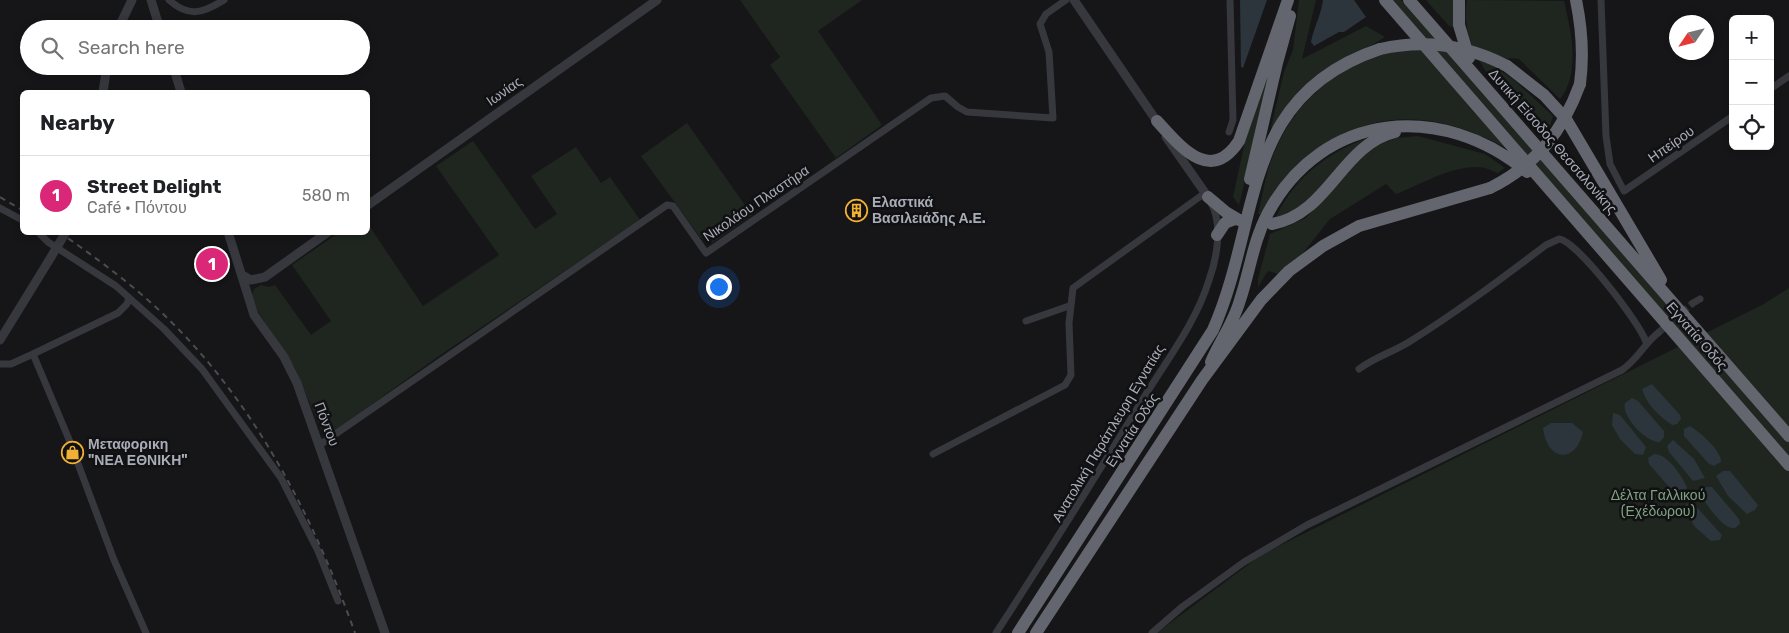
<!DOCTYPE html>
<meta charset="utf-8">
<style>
:root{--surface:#fff;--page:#f2f2f2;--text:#202124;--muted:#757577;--line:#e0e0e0;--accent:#db2777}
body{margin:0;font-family:Rubik,sans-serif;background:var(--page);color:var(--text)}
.controls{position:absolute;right:15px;top:15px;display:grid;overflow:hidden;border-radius:8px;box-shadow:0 2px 8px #0003}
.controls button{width:45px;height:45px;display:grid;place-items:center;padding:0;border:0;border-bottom:1px solid var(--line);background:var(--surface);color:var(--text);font:25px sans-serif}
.compass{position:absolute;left:1669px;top:15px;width:45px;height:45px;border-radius:50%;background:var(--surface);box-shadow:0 2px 8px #0003;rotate:235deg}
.you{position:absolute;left:718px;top:286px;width:18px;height:18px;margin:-12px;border:4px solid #fff;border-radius:50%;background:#1a73e8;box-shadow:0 0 0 8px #1a73e833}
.badge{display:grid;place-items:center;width:32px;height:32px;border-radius:50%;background:var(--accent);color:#fff;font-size:16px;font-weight:700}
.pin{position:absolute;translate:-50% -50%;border:2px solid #fff;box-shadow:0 1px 5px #0006}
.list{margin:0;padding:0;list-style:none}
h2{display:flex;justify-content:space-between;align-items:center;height:65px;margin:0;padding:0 20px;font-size:21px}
h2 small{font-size:16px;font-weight:400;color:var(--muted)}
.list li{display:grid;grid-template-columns:32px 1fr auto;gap:15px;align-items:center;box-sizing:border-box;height:80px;padding:0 20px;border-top:1px solid var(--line)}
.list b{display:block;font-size:19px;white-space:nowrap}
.list p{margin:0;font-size:16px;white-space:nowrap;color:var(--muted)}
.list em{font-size:16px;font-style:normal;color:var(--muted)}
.icon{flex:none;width:28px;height:28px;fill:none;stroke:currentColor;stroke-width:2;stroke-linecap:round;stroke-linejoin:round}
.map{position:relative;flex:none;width:1789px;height:633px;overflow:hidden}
.search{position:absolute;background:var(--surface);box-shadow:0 2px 8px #0003;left:20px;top:20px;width:350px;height:55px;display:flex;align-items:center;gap:12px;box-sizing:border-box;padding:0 18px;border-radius:28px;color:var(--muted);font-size:19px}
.panel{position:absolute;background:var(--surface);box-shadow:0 2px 8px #0003;left:20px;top:90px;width:350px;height:145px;border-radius:8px}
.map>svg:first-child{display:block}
.green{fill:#1e261f}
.water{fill:#2c353c}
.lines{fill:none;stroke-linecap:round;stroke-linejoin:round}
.minor-tunnel{stroke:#333438;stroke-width:7;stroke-dasharray:7 3.5;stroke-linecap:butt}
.minor{stroke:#37383d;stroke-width:7}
.tertiary{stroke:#37383d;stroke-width:9}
.motorway{stroke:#63666e;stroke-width:12}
.rail{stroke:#4a4c52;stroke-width:2;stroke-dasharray:6 5;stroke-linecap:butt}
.tertiary-bridge{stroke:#37383d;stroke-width:9}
.motorway-bridge{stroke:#63666e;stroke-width:12}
.labels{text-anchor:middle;stroke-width:5;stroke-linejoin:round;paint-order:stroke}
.street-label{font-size:14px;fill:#a8adb8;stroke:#111113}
.poi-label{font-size:14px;font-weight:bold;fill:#a8adb8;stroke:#111113;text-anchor:start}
.park-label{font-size:14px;fill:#7fa381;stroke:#111113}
</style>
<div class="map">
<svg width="1789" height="633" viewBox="0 0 1789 633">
<rect width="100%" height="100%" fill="#161618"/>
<path class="green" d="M740 0H862L818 31 882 125 836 158 770 65 780 57Z
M1299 0H1316L1302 59 1366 26 1385 37C1352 58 1318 70 1291 100 1284 108 1279 120 1273 130L1271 127 1284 72 1293 50Z
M1390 0H1401L1696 338 1762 305 1789 288V633H1157L1261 555 1688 342Z
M1426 0H1456L1453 27 1449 26Z
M1467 0 1564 1C1571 31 1581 73 1560 99L1519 59 1509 58 1502 72 1513 79 1553 116 1550 126 1541 136C1509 99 1457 55 1467 0Z
M1419 49 1517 155C1467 123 1399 104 1344 135 1336 139 1328 149 1322 156 1302 176 1282 195 1262 215L1258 214C1263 193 1266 171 1275 151 1293 107 1334 67 1381 54 1393 51 1407 51 1419 49Z
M1273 67 1241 197 1239 205 1233 197C1243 155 1249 105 1273 67Z
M687 123 752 215 712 243 700 237 641 156Z
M1378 134 1311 203 1275 219C1296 174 1331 150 1378 134Z
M1418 136 1485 154 1505 168 1498 173C1492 171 1485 167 1479 167 1450 166 1422 184 1396 194L1386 184 1330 219 1299 258 1279 274 1268 271 1258 287V279L1270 234 1306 218 1363 156 1378 145 1396 138Z
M473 141 535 229 557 214 531 176 576 147 601 183 610 177 640 220 439 356 336 430 323 434 295 368 258 312 252 294 254 289 261 285 269 287 275 285 311 335 331 321 292 265 338 233 368 232V224L423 306 499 255 436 166Z"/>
<path class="water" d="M1240 0H1267L1243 68 1241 67Z
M1323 0H1354L1366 17 1344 32H1339L1314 46 1311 42C1314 27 1321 15 1323 0Z
M1652 384 1680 415 1681 419 1677 424 1672 425C1659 416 1646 404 1642 389Z
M1632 398 1638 401 1664 431V437L1660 442C1646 443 1621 416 1625 403Z
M1613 413 1620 415 1646 447 1643 455 1635 454 1620 439 1612 425Z
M1551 423H1572L1583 432C1576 464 1547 462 1543 428Z
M1690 426C1700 432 1722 451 1721 462L1714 466 1708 463 1684 436V429Z
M1673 440 1694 459 1705 478 1693 481 1669 452 1667 446Z
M1654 454C1668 454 1681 475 1687 487L1684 493 1676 495 1649 464 1648 458Z
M1723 471H1730L1758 505 1755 510 1747 514 1728 496 1716 476Z
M1706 487H1712L1739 519 1740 524 1735 528C1722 530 1705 502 1699 492Z
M1691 501 1722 535 1720 540 1711 541 1695 527 1683 507Z"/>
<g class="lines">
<path class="minor-tunnel" d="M1658 333 1693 303"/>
<path class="minor" d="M169 0C189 18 203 13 224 0
M1601 0 1606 136 1610 164 1624 191 1733 116
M1770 89 1789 76
M1229 132 1233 120 1230 0
M0 208 22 220
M38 232 48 242 116 286 164 329 202 369 281 478 318 551 338 601
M1693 303 1700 299
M1026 321 1069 306
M33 354 118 313 127 304 129 298
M0 364H11L33 354 68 437 114 560 146 633
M1359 369C1375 357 1393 352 1409 342 1457 312 1501 279 1546 245L1559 239C1576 240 1640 323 1646 342
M321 444 667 205 673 206 706 253 931 98 945 96 958 107 967 112 1053 118 1049 52 1040 24 1046 14 1066 0
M933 454 1065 385 1071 375 1069 323 1073 288 1205 193
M996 633C1046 556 1095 478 1143 399 1166 361 1196 323 1209 280 1217 258 1223 224 1211 203
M1152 633 1182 607 1244 562 1307 525 1622 370C1638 359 1644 344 1658 333"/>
<path class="tertiary" d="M151 0 160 29
M1074 0 1160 126
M118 29 132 0
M173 66 181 92
M103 92 107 66
M1166 137 1208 197
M368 205 657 0
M228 232 254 315 284 357 297 383 385 633
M242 275 251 280 265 277 328 232
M0 340 48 262"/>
<path class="motorway" d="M1385 0 1789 465
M1409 0 1789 436
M1459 0V25L1469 58
M1576 0C1582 29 1584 54 1580 84
M1507 66 1544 95 1566 119 1661 280
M1157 121C1180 146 1210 185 1239 141L1288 0
M1250 179 1277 63 1290 16
M1208 197 1227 213 1239 220
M1272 224C1329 214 1341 145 1395 132
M1217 235 1225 223 1235 219
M1211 362C1220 341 1234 322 1240 300 1250 271 1253 241 1268 213 1323 111 1442 101 1527 172
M1018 633 1213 330C1262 219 1239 96 1380 49
M1036 633 1202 380 1261 300 1289 271 1323 246 1359 226 1490 188"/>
<path class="rail" d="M0 197 22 210
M59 232C88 252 115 272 141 294 244 382 310 507 355 633"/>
<path class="tertiary-bridge" d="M48 262 66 232"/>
<path class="motorway-bridge" d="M1380 49C1424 39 1467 45 1507 66
M1490 188C1536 165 1563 131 1580 84"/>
</g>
<defs>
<symbol id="building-ring" viewBox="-11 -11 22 22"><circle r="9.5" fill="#111113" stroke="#f2b134" stroke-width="1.5"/><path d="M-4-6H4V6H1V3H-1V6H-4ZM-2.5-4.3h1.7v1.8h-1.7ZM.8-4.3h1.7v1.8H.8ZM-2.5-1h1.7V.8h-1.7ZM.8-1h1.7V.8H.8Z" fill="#f2b134"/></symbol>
<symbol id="shop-ring" viewBox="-11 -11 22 22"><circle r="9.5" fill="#111113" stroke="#f2b134" stroke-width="1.5"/><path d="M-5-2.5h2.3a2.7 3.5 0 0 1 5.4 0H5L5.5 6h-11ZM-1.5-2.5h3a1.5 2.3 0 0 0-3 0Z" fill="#f2b134"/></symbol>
</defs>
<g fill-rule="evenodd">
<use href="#building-ring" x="844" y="198" width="25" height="25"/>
<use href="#shop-ring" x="60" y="440" width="25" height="25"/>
</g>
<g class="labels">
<g class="street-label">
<text transform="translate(504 91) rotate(-35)" y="5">Ιωνίας</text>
<text transform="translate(1553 141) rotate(49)" y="5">Δυτική Είσοδος Θεσσαλονίκης</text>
<text transform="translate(1671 144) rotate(-35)" y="5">Ηπείρου</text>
<text transform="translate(756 203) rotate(-34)" y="5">Νικολάου Πλαστήρα</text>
<text transform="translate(1697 336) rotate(49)" y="5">Εγνατία Οδός</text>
<text transform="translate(327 424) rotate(69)" y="5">Πόντου</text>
<text transform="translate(1132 430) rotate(-57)" y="5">Εγνατία Οδός</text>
<text transform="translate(1108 433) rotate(-59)" y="5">Ανατολική Παράπλευρη Εγνατίας</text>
</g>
<g class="poi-label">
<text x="872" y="207">Ελαστικά<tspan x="872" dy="16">Βασιλειάδης Α.Ε.</tspan></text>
<text x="88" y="449">Μεταφορικη<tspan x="88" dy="16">"ΝΕΑ ΕΘΝΙΚΗ"</tspan></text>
</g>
<g class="park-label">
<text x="1658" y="500">Δέλτα Γαλλικού<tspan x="1658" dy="16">(Εχέδωρου)</tspan></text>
</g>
</g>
</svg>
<div class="controls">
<button>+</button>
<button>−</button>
<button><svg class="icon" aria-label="locate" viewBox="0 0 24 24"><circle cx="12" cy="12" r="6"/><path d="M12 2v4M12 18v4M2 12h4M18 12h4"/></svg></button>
</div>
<svg class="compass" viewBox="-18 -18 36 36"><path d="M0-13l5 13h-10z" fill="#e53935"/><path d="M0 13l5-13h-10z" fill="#757577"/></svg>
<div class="you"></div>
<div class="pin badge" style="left:212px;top:264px">1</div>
<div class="search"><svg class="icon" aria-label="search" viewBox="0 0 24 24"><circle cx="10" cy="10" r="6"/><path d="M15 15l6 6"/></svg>Search here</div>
<section class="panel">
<h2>Nearby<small></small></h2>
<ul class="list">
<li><span class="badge">1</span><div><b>Street Delight</b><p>Café · Πόντου</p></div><em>580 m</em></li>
</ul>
</section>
</div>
